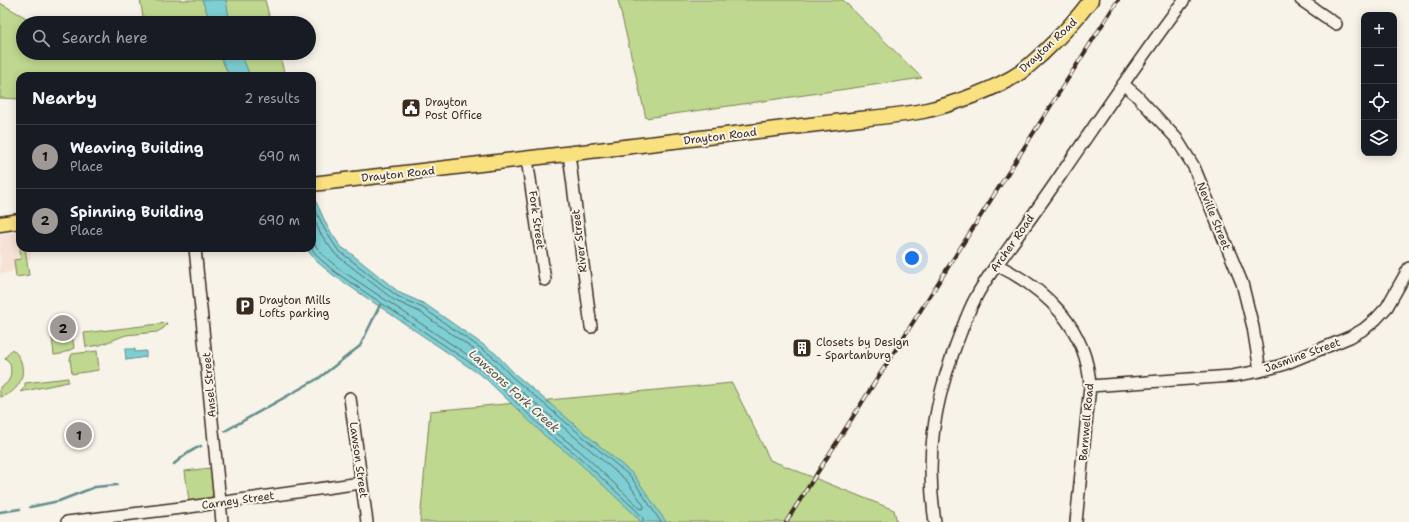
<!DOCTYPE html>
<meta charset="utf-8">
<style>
:root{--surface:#171b24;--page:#242831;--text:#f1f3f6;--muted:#9ea1a6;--line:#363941;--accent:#9f9995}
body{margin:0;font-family:"Shantell Sans",sans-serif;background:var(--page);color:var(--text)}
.controls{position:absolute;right:12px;top:12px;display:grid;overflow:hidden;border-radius:8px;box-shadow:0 2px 10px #0003}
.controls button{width:36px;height:36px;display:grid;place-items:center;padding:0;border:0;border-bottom:1px solid var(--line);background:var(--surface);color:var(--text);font:20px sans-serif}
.you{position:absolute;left:912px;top:258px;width:14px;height:14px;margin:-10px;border:3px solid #fff;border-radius:50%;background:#1a73e8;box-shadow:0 0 0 6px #1a73e833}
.badge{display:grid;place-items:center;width:26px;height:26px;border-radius:50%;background:var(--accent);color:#111;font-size:13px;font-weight:700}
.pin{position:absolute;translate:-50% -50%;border:2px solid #fff;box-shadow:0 1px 4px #0006}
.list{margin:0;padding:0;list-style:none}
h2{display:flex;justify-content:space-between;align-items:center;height:52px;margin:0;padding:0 16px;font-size:17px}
h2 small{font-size:13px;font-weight:400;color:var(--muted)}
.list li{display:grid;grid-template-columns:26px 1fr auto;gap:12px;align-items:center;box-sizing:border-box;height:64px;padding:0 16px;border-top:1px solid var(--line)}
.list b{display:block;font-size:15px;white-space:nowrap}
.list p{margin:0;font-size:13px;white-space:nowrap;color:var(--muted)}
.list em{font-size:13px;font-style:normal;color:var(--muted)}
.icon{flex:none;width:22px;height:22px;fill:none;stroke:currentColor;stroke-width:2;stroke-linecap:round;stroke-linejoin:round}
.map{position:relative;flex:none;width:1409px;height:522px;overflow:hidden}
.search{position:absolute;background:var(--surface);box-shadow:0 2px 10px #0003;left:16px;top:16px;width:300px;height:44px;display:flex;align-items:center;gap:10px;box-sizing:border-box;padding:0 14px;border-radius:22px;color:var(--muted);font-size:15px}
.panel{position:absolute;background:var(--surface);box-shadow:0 2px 10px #0003;left:16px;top:72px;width:300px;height:180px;border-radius:12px}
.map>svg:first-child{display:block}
.built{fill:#f6e2d6}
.green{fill:#bfd88f;stroke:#7d8156}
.water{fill:#7ecfd4;stroke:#638d8b}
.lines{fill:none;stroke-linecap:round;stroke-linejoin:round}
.shore{stroke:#566c67;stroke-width:1}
.stream{stroke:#638d8b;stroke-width:2.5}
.minor-casing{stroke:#3b2a1e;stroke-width:14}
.major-casing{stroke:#3b2a1e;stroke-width:17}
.minor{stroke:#f7f3e8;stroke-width:11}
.major{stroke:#fae180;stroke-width:14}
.rail-casing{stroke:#3b2a1e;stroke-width:4}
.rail{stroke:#f7f3e8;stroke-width:2.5;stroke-dasharray:8;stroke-linecap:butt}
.labels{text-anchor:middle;stroke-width:4;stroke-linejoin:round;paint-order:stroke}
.street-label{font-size:11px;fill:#3b2a1e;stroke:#f7f3e8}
.poi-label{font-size:11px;fill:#3b2a1e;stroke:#f7f3e8;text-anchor:start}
.water-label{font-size:12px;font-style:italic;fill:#4c534c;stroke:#f7f3e8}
</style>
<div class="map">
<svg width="1409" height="522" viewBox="0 0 1409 522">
<rect width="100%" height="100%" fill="#f7f3e8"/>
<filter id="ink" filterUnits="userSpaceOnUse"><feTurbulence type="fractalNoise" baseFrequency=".025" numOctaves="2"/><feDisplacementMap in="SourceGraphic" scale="8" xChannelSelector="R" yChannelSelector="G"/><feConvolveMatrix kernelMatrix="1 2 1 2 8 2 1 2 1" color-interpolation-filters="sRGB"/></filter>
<g filter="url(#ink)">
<path class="built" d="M20 232V248H30L31 258 18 269 0 275V234Z"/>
<path class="green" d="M140 0H265L271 23H143L144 22Z
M618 0H843L922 78 646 118Z
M0 3 35 23H23V53H87L91 55 114 53H279L285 76H20V99L0 98Z
M20 248H25L29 275 16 277 14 260 21 259Z
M167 323 164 328 157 332 126 335 100 345 86 347 84 333Z
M72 334 74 348 61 354 54 355 52 337Z
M12 349C30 364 24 392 0 397V387C11 384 12 373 10 363L5 358Z
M97 351 99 370 72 374 70 359 72 354Z
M68 378V382L20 392 25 387V383Z
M732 383 770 460 894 510 897 522H420L430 411Z
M211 468 214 493 209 499 189 501 185 471Z"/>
<path class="water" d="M202 0H226L230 23H211Z
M219 53H241L250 76H230L226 69Z
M312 193 328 228 341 247 349 252 400 293 425 304 495 353 515 374 634 475 666 522H641L634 514 574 458 545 436 485 378 333 275 316 261 306 248H312Z
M125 349H135V352L146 351V357L126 360Z"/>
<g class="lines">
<path class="shore" d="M312 203 325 230 338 250 397 296 423 308 492 356 512 377 631 477 661 522
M312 214 320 233 335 254 394 300 420 312 489 360 509 381 627 481 644 506V508L641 509 580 451 551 429 490 370 338 268 323 255 312 241
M311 248 319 258 335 272 487 374 548 433 577 455 637 511 643 518V522"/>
<path class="stream" d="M225 431 319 378 360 346 380 305
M174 464C182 457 191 450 201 446
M30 507 59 501 95 487 117 485
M0 512 20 509"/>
<defs>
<path id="minor" d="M1301 0 1336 24
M1123 84 1136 95 1176 138 1194 167 1242 283 1253 327 1260 371
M569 154 591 327
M527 159 545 280
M195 248 222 522
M997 265C1046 289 1087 328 1090 386L1076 522
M1090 386 1232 376 1260 371 1282 365 1350 337 1364 329 1376 319 1387 307 1409 268
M350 398 367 522
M67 522 189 507 361 483
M935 522C925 456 934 403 957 342 963 327 968 311 976 297 984 281 996 266 1006 252 1025 226 1044 200 1062 173 1102 115 1141 56 1184 0"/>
<path id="major" d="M312 184 860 119C881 117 902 115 923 111 952 105 998 88 1021 72 1029 66 1035 60 1042 54 1060 37 1076 20 1091 0
M0 224 20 221"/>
</defs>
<use href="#minor" class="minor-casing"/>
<use href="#major" class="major-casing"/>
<use href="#minor" class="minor"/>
<use href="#major" class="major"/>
<defs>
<path id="rail" d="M786 522 1118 0"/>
</defs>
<use href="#rail" class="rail-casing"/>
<use href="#rail" class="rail"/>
</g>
</g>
<defs>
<symbol id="civic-square" viewBox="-11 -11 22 22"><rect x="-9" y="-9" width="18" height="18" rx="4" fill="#3b2a1e" stroke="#f7f3e8"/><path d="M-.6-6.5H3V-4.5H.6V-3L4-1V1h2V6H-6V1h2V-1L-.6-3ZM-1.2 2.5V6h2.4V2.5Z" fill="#fff"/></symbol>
<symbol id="parking-square" viewBox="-11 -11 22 22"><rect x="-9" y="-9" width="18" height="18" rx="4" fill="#3b2a1e" stroke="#f7f3e8"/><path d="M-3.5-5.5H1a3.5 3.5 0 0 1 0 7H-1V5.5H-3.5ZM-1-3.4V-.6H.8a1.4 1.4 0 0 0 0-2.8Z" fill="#fff"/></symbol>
<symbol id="building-square" viewBox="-11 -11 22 22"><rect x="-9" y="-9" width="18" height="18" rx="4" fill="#3b2a1e" stroke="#f7f3e8"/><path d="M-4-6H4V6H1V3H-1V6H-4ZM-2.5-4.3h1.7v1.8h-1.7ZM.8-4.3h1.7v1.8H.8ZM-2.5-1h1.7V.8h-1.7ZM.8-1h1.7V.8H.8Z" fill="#fff"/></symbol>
</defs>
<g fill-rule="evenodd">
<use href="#civic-square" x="400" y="97" width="22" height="22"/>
<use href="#parking-square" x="234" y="295" width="22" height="22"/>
<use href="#building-square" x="791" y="337" width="22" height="22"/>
</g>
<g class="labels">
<g class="street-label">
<text transform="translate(1048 45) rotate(-43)" y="4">Drayton Road</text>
<text transform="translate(720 136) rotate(-7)" y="4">Drayton Road</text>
<text transform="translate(398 174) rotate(-6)" y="4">Drayton Road</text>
<text transform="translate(1214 216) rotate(68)" y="4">Neville Street</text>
<text transform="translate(537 220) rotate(82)" y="4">Fork Street</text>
<text transform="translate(579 241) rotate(-97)" y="4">River Street</text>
<text transform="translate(1012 243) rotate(-55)" y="4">Archer Road</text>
<text transform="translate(1302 355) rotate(-20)" y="4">Jasmine Street</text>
<text transform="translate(209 385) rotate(-95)" y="4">Ansel Street</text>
<text transform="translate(1086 422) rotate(-85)" y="4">Barnwell Road</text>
<text transform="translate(359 460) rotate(82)" y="4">Lawson Street</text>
<text transform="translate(238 500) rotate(-8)" y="4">Carney Street</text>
</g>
<g class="poi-label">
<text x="425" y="106">Drayton<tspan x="425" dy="13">Post Office</tspan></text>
<text x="259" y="304">Drayton Mills<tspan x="259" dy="13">Lofts parking</tspan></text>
<text x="816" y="346">Closets by Design<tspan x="816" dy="13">- Spartanburg</tspan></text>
</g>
<g class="water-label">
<text transform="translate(514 391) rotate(42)" y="4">Lawsons Fork Creek</text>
</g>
</g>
</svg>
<div class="controls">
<button>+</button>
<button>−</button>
<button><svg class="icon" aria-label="locate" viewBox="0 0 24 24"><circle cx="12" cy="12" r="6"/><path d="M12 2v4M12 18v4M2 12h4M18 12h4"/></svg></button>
<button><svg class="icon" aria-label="layers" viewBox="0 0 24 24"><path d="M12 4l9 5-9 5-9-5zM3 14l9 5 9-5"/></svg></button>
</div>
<div class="you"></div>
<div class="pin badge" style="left:79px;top:435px">1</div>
<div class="pin badge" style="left:63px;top:328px">2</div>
<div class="search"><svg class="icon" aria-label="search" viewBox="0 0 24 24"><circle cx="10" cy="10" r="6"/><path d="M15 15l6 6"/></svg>Search here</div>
<section class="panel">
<h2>Nearby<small>2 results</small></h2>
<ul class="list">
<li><span class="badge">1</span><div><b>Weaving Building</b><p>Place</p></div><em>690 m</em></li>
<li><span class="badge">2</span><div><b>Spinning Building</b><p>Place</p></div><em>690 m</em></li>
</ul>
</section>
</div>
